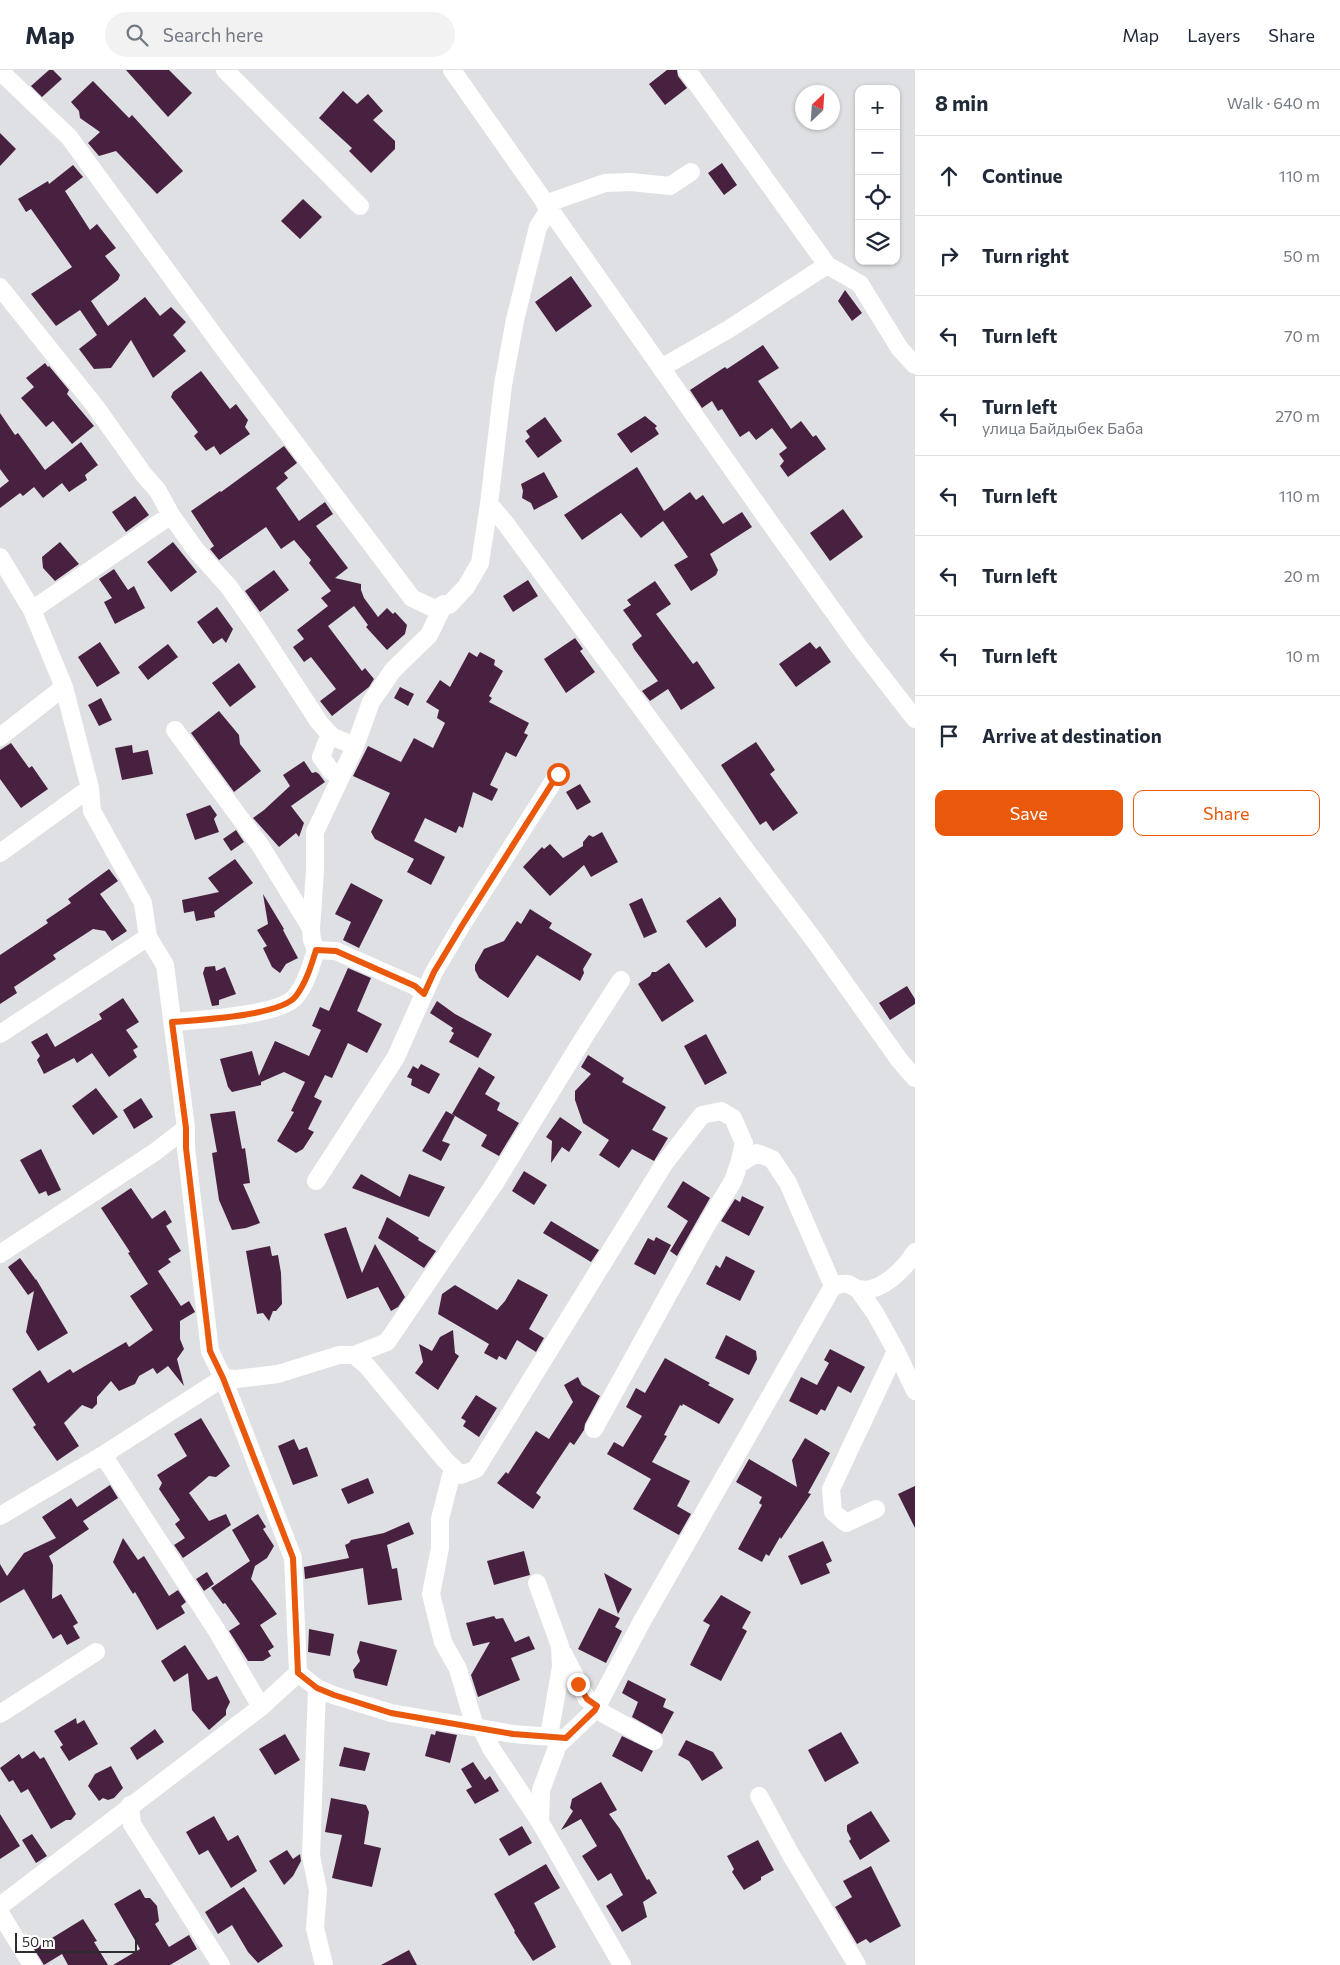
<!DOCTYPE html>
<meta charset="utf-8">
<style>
:root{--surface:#fff;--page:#f2f2f3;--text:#1f2937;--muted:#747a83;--line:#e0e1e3;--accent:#ea580c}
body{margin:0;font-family:Commissioner,sans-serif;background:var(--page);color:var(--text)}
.controls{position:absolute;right:15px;top:15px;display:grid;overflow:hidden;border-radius:10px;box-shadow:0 1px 4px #0004}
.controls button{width:45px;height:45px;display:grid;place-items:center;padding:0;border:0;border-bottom:1px solid var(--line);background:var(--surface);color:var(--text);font:25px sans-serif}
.compass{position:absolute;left:795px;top:15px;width:45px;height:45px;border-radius:50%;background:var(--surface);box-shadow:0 1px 4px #0004;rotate:25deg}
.scale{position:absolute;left:15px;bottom:12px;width:122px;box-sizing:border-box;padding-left:5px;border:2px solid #2d2d2e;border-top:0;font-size:14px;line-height:18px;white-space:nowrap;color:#2d2d2e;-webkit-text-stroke:4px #fff;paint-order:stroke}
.stop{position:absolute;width:15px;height:15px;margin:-11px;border:4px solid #ea580c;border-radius:50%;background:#fff}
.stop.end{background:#ea580c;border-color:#fff;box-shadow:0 1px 5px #0008}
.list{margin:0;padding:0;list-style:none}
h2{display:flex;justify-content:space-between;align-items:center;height:65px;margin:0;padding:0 20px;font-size:21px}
h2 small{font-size:16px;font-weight:400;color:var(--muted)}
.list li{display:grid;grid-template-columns:32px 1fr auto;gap:15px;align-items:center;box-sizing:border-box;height:80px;padding:0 20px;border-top:1px solid var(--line)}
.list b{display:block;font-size:19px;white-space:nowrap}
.list p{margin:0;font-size:16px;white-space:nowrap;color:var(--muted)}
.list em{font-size:16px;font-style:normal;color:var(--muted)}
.actions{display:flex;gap:10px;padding:15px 20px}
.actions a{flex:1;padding:11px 0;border:1px solid var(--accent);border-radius:10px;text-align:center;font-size:18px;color:var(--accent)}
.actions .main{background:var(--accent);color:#fff}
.icon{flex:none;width:28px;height:28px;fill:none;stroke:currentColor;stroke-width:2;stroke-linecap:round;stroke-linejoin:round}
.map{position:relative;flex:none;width:915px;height:1895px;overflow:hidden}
header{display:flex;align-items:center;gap:30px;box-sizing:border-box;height:70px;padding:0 25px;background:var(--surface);border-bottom:1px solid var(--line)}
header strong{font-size:24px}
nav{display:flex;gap:28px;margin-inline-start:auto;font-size:18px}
.search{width:350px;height:45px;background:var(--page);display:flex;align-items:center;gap:12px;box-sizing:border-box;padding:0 18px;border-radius:28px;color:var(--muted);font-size:19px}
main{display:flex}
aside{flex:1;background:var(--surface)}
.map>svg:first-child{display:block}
.building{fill:#492140}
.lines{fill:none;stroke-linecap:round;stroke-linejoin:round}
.street{stroke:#fff;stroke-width:18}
.route{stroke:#ea580c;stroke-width:6}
</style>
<header>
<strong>Map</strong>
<div class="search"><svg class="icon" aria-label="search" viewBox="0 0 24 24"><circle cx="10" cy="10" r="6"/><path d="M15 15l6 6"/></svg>Search here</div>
<nav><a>Map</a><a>Layers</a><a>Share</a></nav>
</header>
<main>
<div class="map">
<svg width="915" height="1895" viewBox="0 0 915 1895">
<rect width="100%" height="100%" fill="#dfe0e3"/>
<path class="building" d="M49 0H53L62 9 42 27 31 16Z
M126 0H169L192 23 168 47Z
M667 0H677L678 6 687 18 665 35 649 14Z
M93 11 129 48 132 45 183 101 157 124 116 81 99 86 88 73 100 62 80 48 79 41 71 32Z
M343 21 357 34 368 24 383 41 373 50 395 71V79L371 103 349 81 352 78 319 48Z
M0 63 16 79 0 96Z
M722 93 737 115 724 125 708 103Z
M73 95 83 107 65 121 90 160 97 154 116 178 105 186 120 205 118 210 91 231 108 256 145 227 160 246 171 237 186 252 173 265 186 281 153 308 131 270 111 298 94 299 79 279 97 265 80 240 56 256 31 224 72 197 31 139 26 142 18 129 48 111 49 114Z
M303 129 322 147 300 169 281 151Z
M571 206 592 236 556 262 535 232Z
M845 220 862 243 852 251 838 231Z
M763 275 779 298 758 311 791 359 801 351 813 367 816 365 826 379 788 407 780 396 784 391 779 384 787 378 772 358 756 370 749 361 740 367 722 339 718 341 712 331 702 338 690 320 725 297 727 299Z
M45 293 48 297 49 296 69 320 67 324 94 356 72 374 53 351 46 357 21 328 34 317 26 308Z
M201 301 230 339 236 334 248 350 245 357 250 364 220 385 214 376 206 381 194 366 198 362 171 327 173 322Z
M0 343 15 365 18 363 45 400 81 372 98 395 85 405 87 410 69 422 62 413 43 428 34 417 23 426 20 423 0 438V418L9 411 0 399Z
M645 346 657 356 655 358 659 364 631 383 617 364Z
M545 347 562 371 538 388 525 371 530 367 526 361Z
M284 376 297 393 284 403 288 408 276 418 299 451 325 432 333 444 316 456 348 498 335 508 361 514V520L364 528 378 547 387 538 393 544 395 542 407 555 405 564 387 580 366 557 368 555 354 536 328 556 362 601 365 598 374 609 369 617 332 646 320 631 336 619 311 587 304 592 293 577 304 569 297 560 328 536 321 528 331 521 309 493 311 490 294 470 281 479 266 457 219 490 210 479 214 476 191 441 220 421 221 422Z
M637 397 664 441 690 422 696 430 703 425 723 454 742 442 752 457 710 484 718 500 716 505 691 521 674 495 688 487 663 451 641 468 621 443 582 470 564 445Z
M544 402 558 427 534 440 531 433 522 428 523 421 521 414Z
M135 426 149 445 126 462 112 442Z
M843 439 863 467 830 491 810 463Z
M60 472 79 494 55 511 43 498 42 487Z
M173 472 197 502 171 522 147 492Z
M114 499 128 520 134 516 145 538 115 554 104 532 112 528 99 509Z
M274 500 289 520 260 542 245 521Z
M528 510 538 526 513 542 503 526Z
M655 511 671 534 656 544 693 594 697 591 715 618 681 640 668 619 650 631 642 621 658 611 634 579 632 574 642 566 623 540 631 535 627 530Z
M217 537 233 559 226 573 222 568 213 574 197 552Z
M575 568 583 579 580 581 595 602 566 623 544 589Z
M100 572 120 603 97 617 78 587Z
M810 572 816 579 820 576 831 592 796 617 779 594Z
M168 574 178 587 148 610 138 597Z
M469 582 477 587 480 582 495 590 494 595 503 601 489 626 492 628 489 632 529 653 524 663 528 665 516 687 506 682 490 715 498 719 492 731 473 722 463 758 459 756 456 763 425 748 414 771 445 787 431 815 407 802 414 789 375 769 371 762 390 723 353 706 368 676 401 692 414 668 433 678 445 653 437 648 439 640 426 632 440 610 450 617Z
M239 593 256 617 230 637 212 613Z
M400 617 414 624 408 636 394 628Z
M101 628 112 650 99 656 88 635Z
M219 641 239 665 240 674 261 701 234 722 191 663Z
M756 672 775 700 770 704 798 743 773 761 766 751 760 755 721 695Z
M11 673 29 698 32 696 48 719 21 738 0 709V680Z
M132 675 133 683 148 680 153 704 122 710 115 678Z
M304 691 312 703 316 702 319 704 325 712 291 736 304 753 299 767 296 763 279 777 253 748 264 740 290 716 283 705Z
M580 714 591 732 577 740 566 722Z
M210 735 217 745 214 749 219 762 195 770 186 744Z
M236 760 244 772 231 781 223 769Z
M602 762 618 792 591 807 584 795 550 826 523 797 542 777 544 779 550 774 563 788 583 776V772L589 765 593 767Z
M235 789 253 813 214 842 215 847 196 851 194 841 184 843 182 830 219 822 208 808Z
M109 799 118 811 100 824 127 861 112 871 105 861 93 859 53 885 56 889 14 917 17 923 0 934V885L48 853 46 850 71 833 68 829Z
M351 813 383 830 359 878 343 870 351 852 335 844Z
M263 824 284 859 283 860 298 888 286 894 280 903 272 897 263 878 267 876 257 860 268 854Z
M720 827 736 849V856L706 878 686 851Z
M642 828 657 862 644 868 629 834Z
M530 839 552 853 549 858 592 884 583 899 584 903 580 911 537 885 508 928 479 908 475 900V895L484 879 504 871 517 851 521 854Z
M669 893 694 931 662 952 638 914 650 906 652 902H656Z
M215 896 216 901 225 897 236 924 219 930V935L212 936 203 903 205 897Z
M348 898 371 908 357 941 382 954 367 983 348 973 332 1008 325 1005 314 1027 322 1031 308 1059 314 1062 303 1079 296 1083 277 1071 294 1042 291 1041 305 1012 284 1002 261 1012V1015L232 1022 228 1017 220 989 252 981 259 1006 275 971 309 986 321 960 312 956 320 937 329 941Z
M907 916 915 929V934L890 950 879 933Z
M123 928 139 952 126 960 138 977 133 980 137 987 109 1007 92 983 77 993 74 988 44 1004 37 990 40 986 31 972 47 963 55 977 102 949 99 944Z
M437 931 455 944 492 964 478 988 449 972 454 963 451 961 453 958 430 943Z
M706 964 727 1003 705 1015 684 976Z
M588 985 624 1008 622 1012 666 1037 652 1060 668 1068 654 1091 632 1079 619 1098 599 1085 609 1070 583 1053 575 1030V1021L591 1004 581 997Z
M421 994 440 1004 429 1024 411 1015 412 1009 407 1007 413 996 418 999Z
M479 997 495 1007 485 1024 500 1033 497 1040 519 1053 499 1086 481 1076 487 1065 452 1044Z
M96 1018 118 1047 93 1065 72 1036Z
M141 1028 153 1047 134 1059 123 1040Z
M235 1041 242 1079 245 1078 250 1113 243 1114 260 1153 246 1158 232 1160 219 1130 212 1083 217 1082 210 1044Z
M446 1041 455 1046 442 1071 450 1074 441 1091 422 1081Z
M560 1047 582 1062 569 1082 562 1077 551 1093 552 1071 546 1067Z
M41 1079 61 1120 48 1126 46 1121 39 1124 20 1090Z
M524 1101 547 1115 534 1135 512 1121Z
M361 1104 400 1127 409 1104 445 1117 429 1147 352 1118Z
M683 1111 710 1128 677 1186 670 1181 688 1151 667 1137Z
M131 1118 152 1149 165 1140 172 1152 166 1156 181 1181 168 1189 171 1192 158 1201 181 1236 189 1231 194 1240 195 1242 180 1251V1269L184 1279 177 1289 184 1316 168 1296 157 1304 153 1298 139 1306 135 1314 119 1321 111 1311 97 1327V1334L92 1339 82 1335 64 1353 79 1376 57 1391 33 1357 36 1355 12 1319 40 1300 48 1313 70 1299 73 1303 126 1272 129 1277 153 1260 130 1226 148 1214 128 1183 130 1182 101 1138Z
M742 1126 764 1137 749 1166 721 1151 735 1129 740 1132Z
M387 1147 419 1168 418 1170 436 1181 424 1198 378 1168Z
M551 1151 599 1180 591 1192 543 1163Z
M346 1157 362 1203 375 1174 405 1227 398 1237 391 1241 378 1217 347 1229 324 1164Z
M656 1167 671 1175 655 1205 634 1194 648 1168 654 1171Z
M270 1176 272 1186 278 1185 281 1203 282 1234 276 1241H273L269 1251 263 1243 257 1244 246 1181Z
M726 1186 755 1201 740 1231 706 1214 716 1195 720 1198Z
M20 1188 36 1210V1209L68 1263 38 1281 26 1262 34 1221 28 1225 8 1197Z
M518 1209 548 1225 529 1259 544 1268 536 1282 517 1270 506 1290 499 1286 497 1290 484 1283 489 1274 438 1244 442 1224 455 1215 497 1240 505 1231Z
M453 1260 455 1283 459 1286 438 1320 415 1303 423 1292 419 1274 432 1281 440 1267Z
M726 1265 756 1281 757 1289 749 1305 715 1288Z
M830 1279 865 1297 851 1323 838 1316 825 1341 821 1339 817 1345 789 1331 801 1307 817 1315 829 1293 824 1290Z
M665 1288 710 1313 708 1315 734 1329 719 1354 683 1334 682 1336 680 1335 664 1365 667 1366 652 1392 690 1411 677 1436 691 1444 679 1465 633 1439 651 1409 607 1384 614 1372 623 1377 642 1346 626 1337 636 1318 645 1323Z
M578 1307 582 1315 600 1326 585 1354 584 1360 574 1375 570 1372 536 1423 541 1427 533 1439 497 1413 506 1402 508 1404 536 1361 549 1369 573 1332 564 1315Z
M476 1325 497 1338 479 1367 463 1356 466 1351 461 1348Z
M201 1348 230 1396 216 1407 209 1406 189 1423 209 1451 226 1444 231 1455 183 1488 174 1475 185 1468 175 1454 180 1450 159 1419 162 1413 157 1405 187 1386 174 1364Z
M805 1368 830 1383 808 1423 811 1424 781 1469 780 1467 769 1486 766 1484 762 1492 738 1479 762 1435 759 1433 762 1427 736 1412 749 1389 797 1417 792 1390Z
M294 1369 299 1380 307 1377 318 1406 293 1415 278 1376Z
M368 1408 374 1423 348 1434 341 1419Z
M110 1415 118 1428 83 1451 89 1459 49 1486 53 1495 52 1529 61 1524 78 1553 73 1556 80 1568 67 1575 61 1564 53 1569 24 1519 0 1533V1494L7 1506 24 1483 56 1468 42 1447 71 1428 77 1437Z
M915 1416V1458L898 1424Z
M258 1444 266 1457 263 1459 274 1476 267 1488 255 1496 251 1509 277 1544 260 1555 274 1577 268 1581 271 1586 263 1591H248L229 1561 240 1554 225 1533 223 1534 211 1518 250 1491 232 1460Z
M409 1452 414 1464 387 1475 392 1499 397 1498 402 1530 368 1535 363 1498 305 1509 304 1497 349 1488 345 1475 349 1473 351 1470 384 1463Z
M123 1468 138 1490 144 1486 169 1526 178 1520 186 1532 181 1536 185 1543 157 1560 135 1522 133 1524 113 1492Z
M823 1471 832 1491 826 1494 830 1503 801 1515 788 1486Z
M524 1481 530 1505 494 1515 487 1491Z
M207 1502 214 1514 204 1521 196 1509Z
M604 1503 632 1519 618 1544Z
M721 1525 751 1542 742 1558 747 1561 721 1611 690 1595 710 1555 703 1551Z
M599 1538 620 1548 615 1557 622 1561 606 1593 578 1579Z
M494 1546 496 1549 503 1548 515 1572 529 1566 535 1579 511 1588 520 1610 478 1627 471 1605 490 1572 473 1576 466 1553Z
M309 1559 334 1564 330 1586 308 1582Z
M360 1571 397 1580 387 1616 355 1608 353 1600 360 1591 357 1582Z
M185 1575 208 1610 217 1606 230 1632 226 1640V1645L209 1660 192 1640 188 1603 174 1612 161 1591Z
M628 1610 666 1629 663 1637 674 1642 662 1664 632 1647 638 1632 622 1623Z
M76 1648 77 1654 84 1650 98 1674 69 1691 60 1677 63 1675 54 1661Z
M155 1659 164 1672 137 1690 130 1678Z
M436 1661 457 1665 450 1693 425 1686 431 1664 435 1665Z
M841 1662 859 1693 825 1712 808 1680Z
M285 1664 300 1690 275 1705 259 1679Z
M622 1666 653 1681 642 1702 612 1686Z
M686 1670 713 1682 723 1698 702 1711 689 1691 678 1685Z
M344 1677 370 1683 365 1701 339 1696Z
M34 1681 40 1689 44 1687 76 1744 71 1750H66L51 1759 28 1719 21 1723 13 1710 9 1712 0 1698 19 1684 22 1689Z
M473 1692 485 1710 490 1706 499 1721 475 1734 466 1720 472 1717 461 1699Z
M111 1696 123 1718 114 1728 108 1730 103 1728 99 1731 88 1716 95 1704Z
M601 1712 617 1740 609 1744 620 1759 647 1810 649 1809 657 1823 643 1832 647 1847 622 1862 606 1836 623 1825 611 1803 598 1811 582 1786 597 1776 581 1749 561 1760 573 1741 570 1738 572 1729Z
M331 1728 366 1735 369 1742 364 1774 381 1778 372 1817 332 1808 342 1765 325 1762Z
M871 1741 890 1771 860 1790 849 1771 851 1769 847 1761V1755Z
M0 1744 20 1776 0 1789Z
M214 1746 228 1771 238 1765 257 1801 231 1818 208 1780 199 1785 186 1762Z
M522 1756 532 1773 509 1786 499 1769Z
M32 1764 47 1786 36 1793 22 1770Z
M758 1770 774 1800 761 1807V1810L744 1820 732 1802 734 1799 727 1786Z
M287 1780 293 1789 300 1784 301 1791 293 1806 284 1815 269 1791Z
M546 1794 560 1818 534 1833 556 1877 533 1891 514 1862 515 1861 494 1824Z
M871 1796 901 1856 870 1873 866 1869 857 1874 835 1837 852 1827 843 1811Z
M244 1817 283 1876 258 1893 248 1882 232 1855 218 1864 205 1842Z
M140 1819 145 1828H150L157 1836 159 1851 155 1854 169 1877 189 1865 197 1879 170 1895H113L140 1879 114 1834Z
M83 1849 97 1871 94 1872 108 1895H68L62 1884 44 1895 34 1879Z
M409 1880 417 1895H381Z"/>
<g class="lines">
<path class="street" d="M225 0 360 136
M452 0 768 450 859 577 915 649
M687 0 827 195
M0 1 69 67 224 279 412 528 435 539 444 534 449 535 466 517 480 493 489 434 506 454 748 783 814 870 900 991 915 1008
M545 134 605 113 631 112 670 116 691 102
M0 217 95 336 144 405 158 421 171 445 195 479 229 517 257 557 319 652 331 666 355 676
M661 298 729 259 827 195 860 214 900 279 915 295
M489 434 503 315 515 250 538 157 549 140
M0 487 32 540 64 617 90 718 92 741 143 833 148 867 165 895 186 1058V1078L210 1281 223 1308 293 1488 298 1603 317 1618 311 1786 318 1820 315 1858 324 1895
M32 540 171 445
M175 660 260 775 311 858
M330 664 321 687 331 701 340 707
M0 667 64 617
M0 783 90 718
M316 880 312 870 311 859 315 800V762L354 679 371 632 393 600 429 565 444 534
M424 924 434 902 463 853 558 704
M172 952C198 950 281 946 296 926 306 914 311 896 316 880L336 881 415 916 424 924 396 987 316 1111
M0 964 148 867
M0 1184 155 1082 186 1058
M858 1219 875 1243 896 1281 831 1419 833 1442 846 1453 876 1439
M896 1281 915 1321
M354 1285 387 1272 495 1113 583 969 621 910
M594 1359 706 1156 733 1111 739 1094 757 1083 772 1089 788 1113 833 1216
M103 1385 217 1561 261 1637
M453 1398 440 1449V1478L431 1524 443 1572 458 1599 475 1657
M0 1446 103 1385 223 1308 236 1309 278 1304 339 1285H354L367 1296 445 1390 461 1405 476 1399 664 1094 702 1045 721 1041 733 1048 744 1073 739 1094
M537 1513 560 1576 561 1597 549 1666
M563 1583 587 1629 597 1636 604 1644 654 1671
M317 1618 333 1625 391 1643 513 1664 565 1668
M0 1644 96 1582
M481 1658 491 1678 540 1752
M759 1726 791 1785 857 1895
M130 1735 132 1754 221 1895
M0 1836 261 1637 298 1603
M0 1843 32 1895
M622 1895 540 1752 541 1720 558 1675 595 1640 641 1553 833 1216C837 1215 844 1213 848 1214 852 1215 855 1219 859 1219 881 1224 905 1198 915 1182"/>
</g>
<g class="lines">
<path class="route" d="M558 704 463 854 434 902 424 924 415 916 336 881 316 880C311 896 306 913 296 926 281 946 198 950 172 952L186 1058V1078L210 1281 223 1308 293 1488 298 1603 317 1618 334 1625 391 1643 513 1664 566 1668 595 1640 597 1636 587 1629 578 1614"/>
</g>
</svg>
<div class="controls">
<button>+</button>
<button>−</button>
<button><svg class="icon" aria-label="locate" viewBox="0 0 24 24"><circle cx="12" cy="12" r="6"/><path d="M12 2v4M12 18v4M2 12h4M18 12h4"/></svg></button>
<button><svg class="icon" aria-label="layers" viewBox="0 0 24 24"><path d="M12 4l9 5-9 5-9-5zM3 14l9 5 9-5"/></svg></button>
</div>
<svg class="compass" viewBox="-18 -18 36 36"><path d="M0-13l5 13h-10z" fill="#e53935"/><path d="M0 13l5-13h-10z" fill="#747a83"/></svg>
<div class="scale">50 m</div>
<div class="stop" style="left:558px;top:704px"></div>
<div class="stop end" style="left:578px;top:1614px"></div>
</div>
<aside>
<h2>8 min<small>Walk · 640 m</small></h2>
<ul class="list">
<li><svg class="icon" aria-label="ahead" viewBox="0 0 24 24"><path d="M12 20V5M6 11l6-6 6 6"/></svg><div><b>Continue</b></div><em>110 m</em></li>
<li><svg class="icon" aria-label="right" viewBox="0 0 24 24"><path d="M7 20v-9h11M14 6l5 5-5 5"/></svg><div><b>Turn right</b></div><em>50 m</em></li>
<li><svg class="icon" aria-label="left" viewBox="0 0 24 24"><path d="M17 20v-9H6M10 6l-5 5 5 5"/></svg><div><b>Turn left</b></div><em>70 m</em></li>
<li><svg class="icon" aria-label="left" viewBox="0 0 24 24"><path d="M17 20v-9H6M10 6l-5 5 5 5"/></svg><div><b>Turn left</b><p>улица Байдыбек Баба</p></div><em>270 m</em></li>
<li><svg class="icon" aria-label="left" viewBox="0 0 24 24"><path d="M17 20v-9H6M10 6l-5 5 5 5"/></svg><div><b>Turn left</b></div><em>110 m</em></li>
<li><svg class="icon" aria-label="left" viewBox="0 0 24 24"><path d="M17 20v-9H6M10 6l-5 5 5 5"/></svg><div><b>Turn left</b></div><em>20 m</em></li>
<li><svg class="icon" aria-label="left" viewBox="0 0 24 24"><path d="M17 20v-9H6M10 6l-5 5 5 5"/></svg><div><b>Turn left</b></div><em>10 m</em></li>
<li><svg class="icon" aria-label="arrive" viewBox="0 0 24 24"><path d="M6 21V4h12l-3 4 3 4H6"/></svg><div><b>Arrive at destination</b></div></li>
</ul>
<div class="actions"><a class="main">Save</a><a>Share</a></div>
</aside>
</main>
